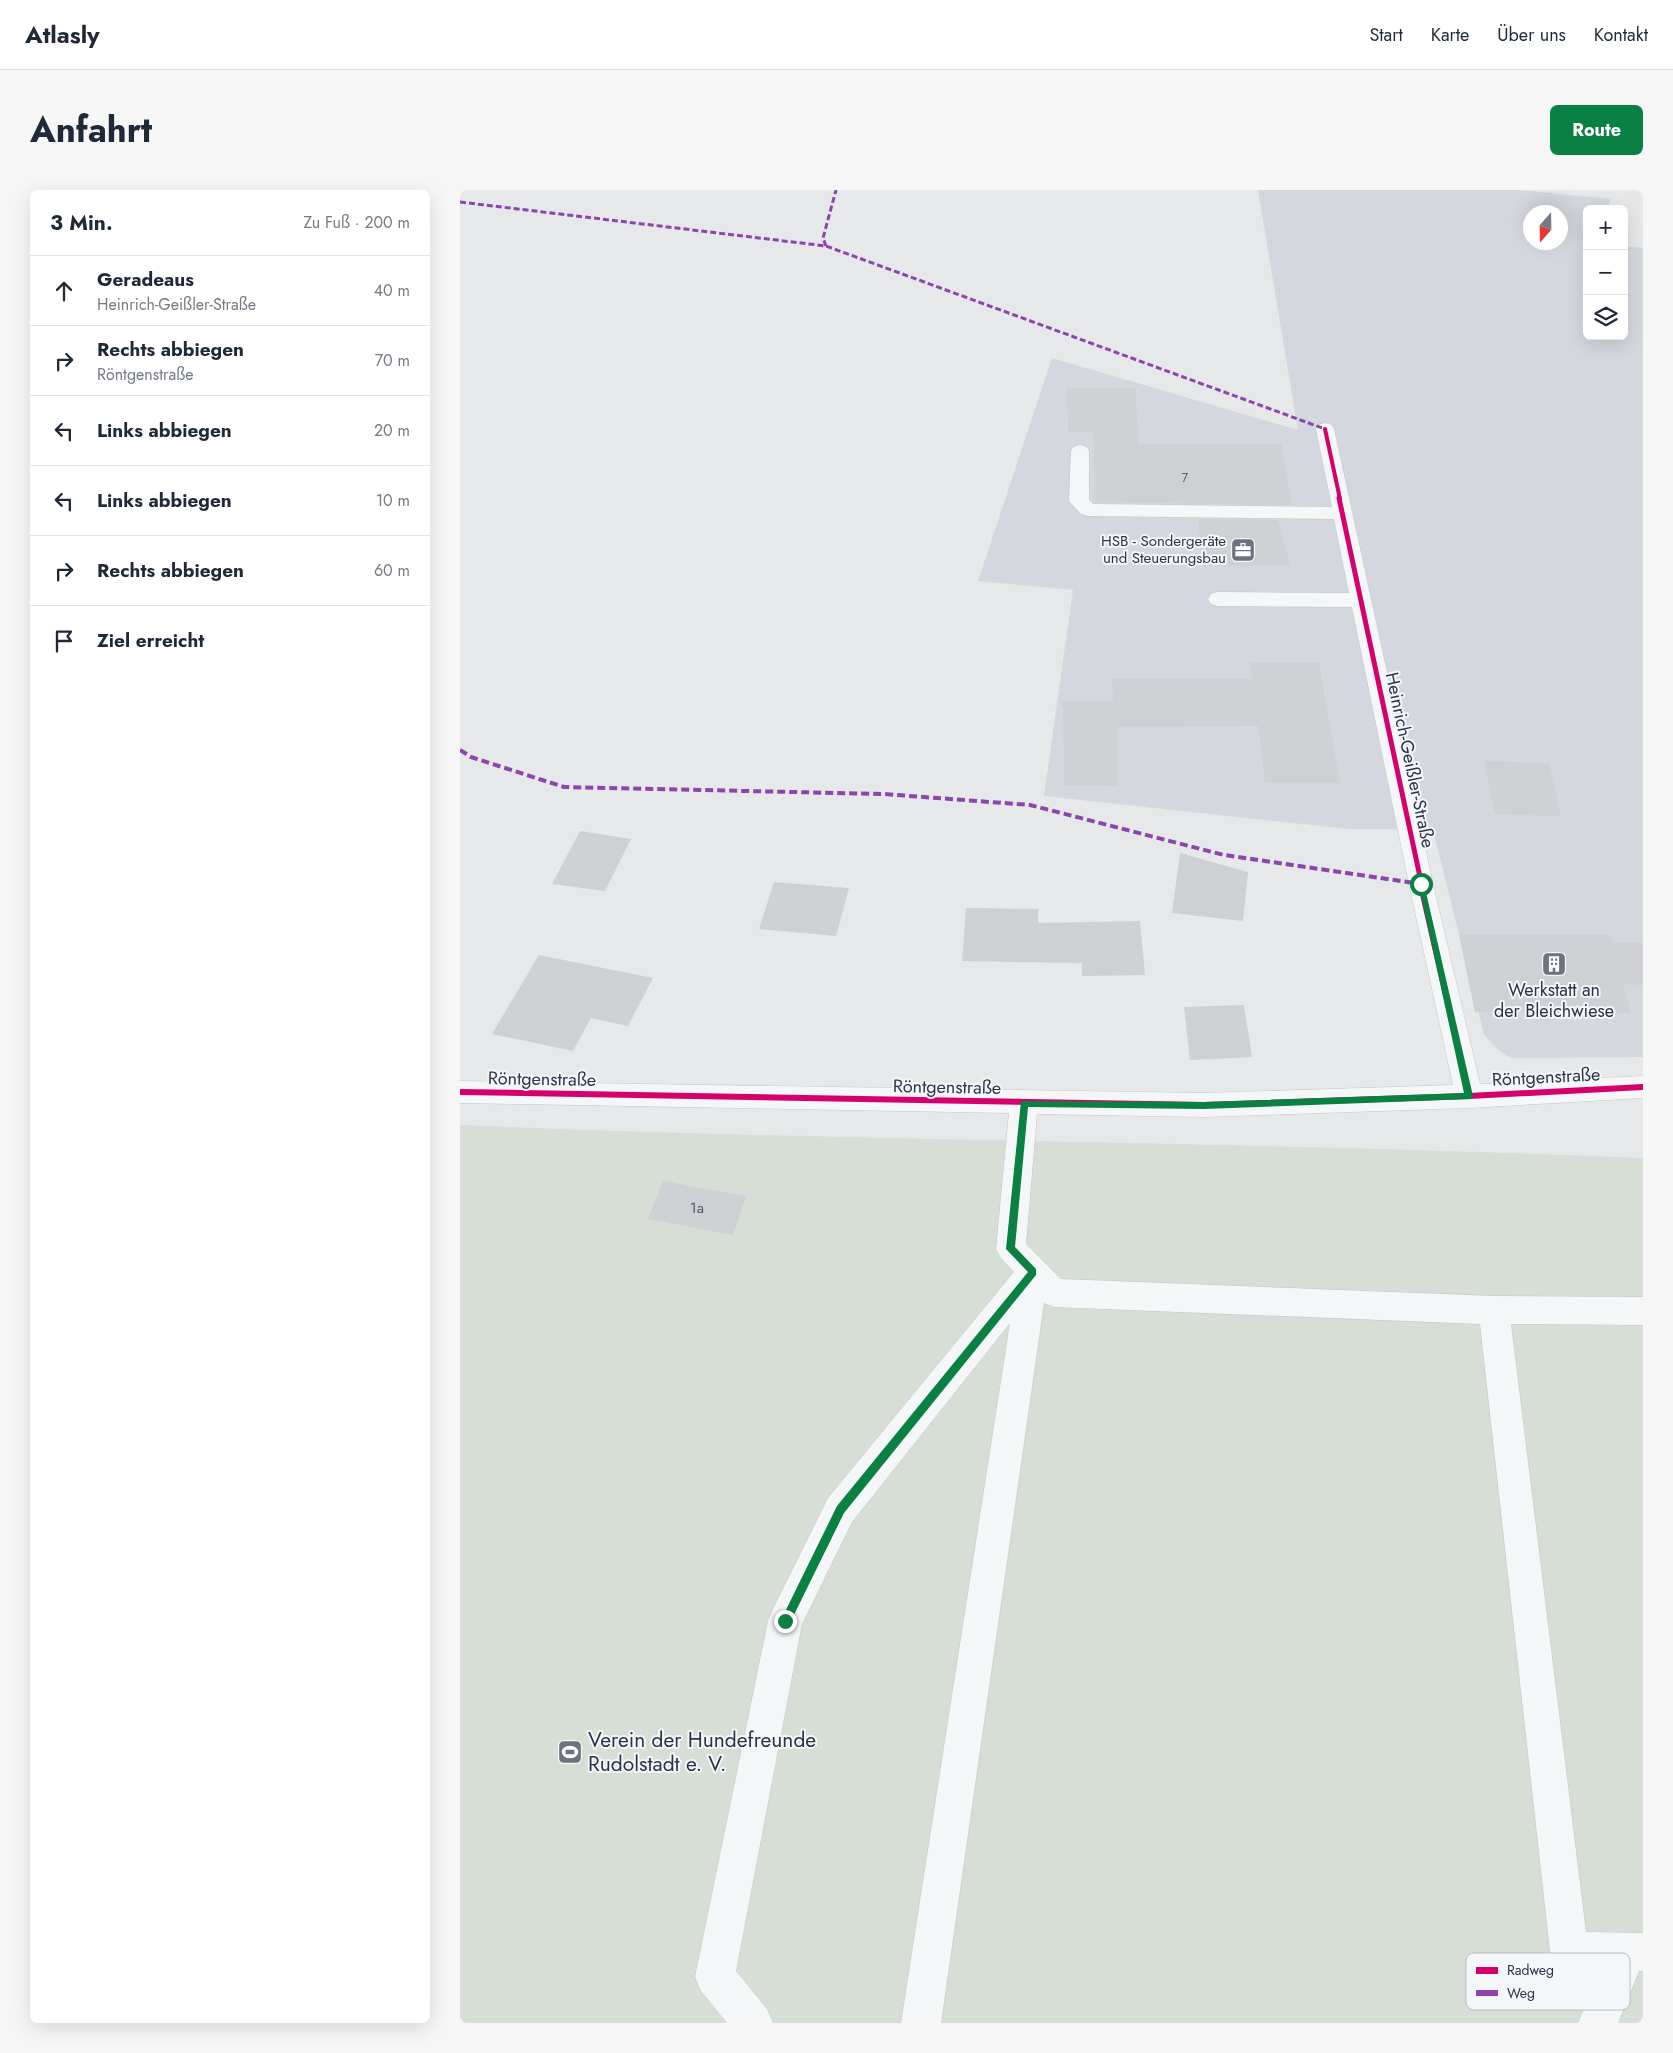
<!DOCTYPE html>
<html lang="de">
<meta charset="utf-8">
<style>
:root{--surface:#fff;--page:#f6f6f7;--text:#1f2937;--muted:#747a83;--line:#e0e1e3;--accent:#0b8043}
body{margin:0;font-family:Jost,sans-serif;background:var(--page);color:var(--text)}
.controls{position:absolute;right:15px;top:15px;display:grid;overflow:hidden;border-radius:8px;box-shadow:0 5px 20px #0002}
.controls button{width:45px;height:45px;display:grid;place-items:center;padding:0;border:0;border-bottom:1px solid var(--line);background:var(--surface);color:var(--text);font:25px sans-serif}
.compass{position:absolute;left:1063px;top:15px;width:45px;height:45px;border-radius:50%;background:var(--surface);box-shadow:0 5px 20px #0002;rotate:200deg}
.stop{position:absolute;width:15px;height:15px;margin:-11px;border:4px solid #0b8043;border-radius:50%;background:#fff}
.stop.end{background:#0b8043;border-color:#fff;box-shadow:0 1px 5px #0008}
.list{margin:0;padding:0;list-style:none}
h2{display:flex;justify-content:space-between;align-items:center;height:65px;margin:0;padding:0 20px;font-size:21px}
h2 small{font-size:16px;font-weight:400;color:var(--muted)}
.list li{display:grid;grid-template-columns:32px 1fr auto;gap:15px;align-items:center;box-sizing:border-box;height:70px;padding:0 20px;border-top:1px solid var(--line)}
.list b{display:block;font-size:19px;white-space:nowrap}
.list p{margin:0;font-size:16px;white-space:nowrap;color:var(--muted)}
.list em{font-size:16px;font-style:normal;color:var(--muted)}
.icon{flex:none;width:28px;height:28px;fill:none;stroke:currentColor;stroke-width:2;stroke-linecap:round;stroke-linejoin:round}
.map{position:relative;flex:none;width:1183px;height:1833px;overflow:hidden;border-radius:8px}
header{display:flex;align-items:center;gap:30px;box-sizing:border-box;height:70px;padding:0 25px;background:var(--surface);border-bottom:1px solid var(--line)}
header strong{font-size:24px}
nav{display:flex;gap:28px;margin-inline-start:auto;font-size:18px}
.intro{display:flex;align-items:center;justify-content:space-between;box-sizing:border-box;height:120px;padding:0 30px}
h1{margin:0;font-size:35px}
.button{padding:12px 22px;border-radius:8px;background:var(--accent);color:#fff;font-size:18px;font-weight:700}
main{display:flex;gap:30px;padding:0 30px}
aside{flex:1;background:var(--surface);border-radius:8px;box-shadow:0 5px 20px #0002}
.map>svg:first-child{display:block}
.built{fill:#d4d7dd;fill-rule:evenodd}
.green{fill:#d6ded6}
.building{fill:#ced0d3}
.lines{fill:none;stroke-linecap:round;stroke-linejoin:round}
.minor-casing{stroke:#c4c6c8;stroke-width:1}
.minor{fill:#f5f6f7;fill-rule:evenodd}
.quiet-far1{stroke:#8e44ad;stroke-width:3;stroke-dasharray:6 3;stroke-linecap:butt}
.quiet{stroke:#8e44ad;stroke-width:4;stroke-dasharray:8 4;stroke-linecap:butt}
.cycleway-far2-casing{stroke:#f4f6f9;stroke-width:5.5}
.cycleway-far1-casing{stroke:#f4f6f9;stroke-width:8}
.cycleway-casing{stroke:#f4f6f9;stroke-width:9}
.cycleway-far2{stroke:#d6006c;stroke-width:4}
.cycleway-far1{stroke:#d6006c;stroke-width:5}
.cycleway{stroke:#d6006c;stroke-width:6}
.route{fill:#0b8043}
.labels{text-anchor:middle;stroke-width:4;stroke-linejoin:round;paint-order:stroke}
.far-number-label{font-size:12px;fill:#545c69}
.far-poi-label{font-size:15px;fill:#2b3445;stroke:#f4f6f9;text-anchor:end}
.number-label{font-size:15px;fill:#545c69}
.street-label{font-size:18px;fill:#2b3445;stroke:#f4f6f9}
.poi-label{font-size:18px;fill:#2b3445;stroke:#f4f6f9}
.near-poi-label{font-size:21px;fill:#2b3445;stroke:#f4f6f9;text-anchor:start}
.key{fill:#f4f6f9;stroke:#b8bcc3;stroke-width:1}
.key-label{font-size:14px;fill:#2b3445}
</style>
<header>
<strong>Atlasly</strong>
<nav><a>Start</a><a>Karte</a><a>Über uns</a><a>Kontakt</a></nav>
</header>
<div class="intro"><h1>Anfahrt</h1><a class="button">Route</a></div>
<main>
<aside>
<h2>3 Min.<small>Zu Fuß · 200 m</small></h2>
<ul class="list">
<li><svg class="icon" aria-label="ahead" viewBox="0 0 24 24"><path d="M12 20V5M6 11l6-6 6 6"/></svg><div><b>Geradeaus</b><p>Heinrich-Geißler-Straße</p></div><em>40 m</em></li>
<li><svg class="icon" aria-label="right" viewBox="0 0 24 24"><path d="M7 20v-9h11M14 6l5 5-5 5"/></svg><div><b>Rechts abbiegen</b><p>Röntgenstraße</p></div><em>70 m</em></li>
<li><svg class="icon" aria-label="left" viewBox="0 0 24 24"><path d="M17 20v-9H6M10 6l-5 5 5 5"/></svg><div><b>Links abbiegen</b></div><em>20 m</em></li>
<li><svg class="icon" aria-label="left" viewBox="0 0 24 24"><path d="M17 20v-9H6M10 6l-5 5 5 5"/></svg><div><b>Links abbiegen</b></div><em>10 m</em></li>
<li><svg class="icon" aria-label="right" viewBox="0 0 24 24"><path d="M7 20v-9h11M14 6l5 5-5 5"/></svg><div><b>Rechts abbiegen</b></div><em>60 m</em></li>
<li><svg class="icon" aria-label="arrive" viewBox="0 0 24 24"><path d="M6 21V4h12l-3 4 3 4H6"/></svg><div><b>Ziel erreicht</b></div></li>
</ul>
</aside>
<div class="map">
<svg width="1183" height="1833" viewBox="0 0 1183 1833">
<rect width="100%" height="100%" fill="#e6e8ea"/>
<path class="built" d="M798 0H1059L1150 9 1149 19H1127V146H1164V56L1183 58V867L1051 868 1038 860 1024 845 973 640 888 639 584 606 613 400 518 391 592 168 838 240ZM1070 22H1100V52H1070Z"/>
<path class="green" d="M0 935C394 952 789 951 1183 968V1833H0Z"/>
<path class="building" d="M607 198H675L679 254H821L832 315 636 312 633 242H608Z
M738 329 818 330 830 375 743 376Z
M790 473H859L880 593H805L798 536 657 537 658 596 604 595 603 511H653L652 489H792Z
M1024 571 1089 573 1101 626 1035 624Z
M120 641 171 649 145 701 92 694Z
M720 663 788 682 783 731 712 723Z
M314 692 389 698 376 746 299 739Z
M506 718 578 719V733L680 731 685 785 622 786V773L502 771Z
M999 745H1151L1153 753H1183V795L1163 794 1171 823 1015 822Z
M79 765 193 788 168 836 131 828 113 861 32 844Z
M784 815 792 867 730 870 724 817Z
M203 991 286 1006 273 1045 188 1029Z"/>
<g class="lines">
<defs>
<path id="minor" d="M865 233 872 235 874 239 973 694 1020 894 1183 886V908L1009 918 744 927 577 924 566 1054 601 1089 1034 1106 1183 1107V1135L1051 1134 1126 1742 1183 1743V1781H1179L1158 1833H1118L1140 1781 1109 1780 1095 1775 1090 1761 1020 1134 594 1117 584 1113 481 1833H441L550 1133 392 1332 342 1434 276 1781 307 1819 313 1833H267L241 1801 235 1787 308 1431 313 1419 368 1308 554 1082 541 1068 536 1059 549 923 0 913V891L744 903 993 895 949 694 892 417 758 416 751 414 748 409 751 404 758 402 889 403 874 329 628 326 621 324 609 311 611 261 613 257 620 255 627 257 629 261V310L633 314 872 317 856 239 858 235Z"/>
</defs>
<use href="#minor" class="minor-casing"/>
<use href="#minor" class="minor"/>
<path class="quiet-far1" d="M0 12 366 56 865 239
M366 56 363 48 376 0"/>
<path class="quiet" d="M0 560 11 567 104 597 424 604 570 615 764 665 961 694"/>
<defs>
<path id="cycleway-far2" d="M865 239 880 309"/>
<path id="cycleway-far1" d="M879 308 963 701"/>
<path id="cycleway" d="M962 700 1009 906
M0 902 744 915 1009 906 1183 897"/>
</defs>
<use href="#cycleway-far2" class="cycleway-far2-casing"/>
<use href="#cycleway-far1" class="cycleway-far1-casing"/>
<use href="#cycleway" class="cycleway-casing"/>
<use href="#cycleway-far2" class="cycleway-far2"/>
<use href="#cycleway-far1" class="cycleway-far1"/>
<use href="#cycleway" class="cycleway"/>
</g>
<path class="route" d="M958 692H961L964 694 1013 906 1012 909 744 919 568 917 555 1057 576 1079V1085L384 1323 329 1435H322V1428L377 1316 568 1082 546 1059 561 911 744 912 1004 903Z"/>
<defs>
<symbol id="office-square" viewBox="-11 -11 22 22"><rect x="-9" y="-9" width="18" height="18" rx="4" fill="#6c737f" stroke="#f4f6f9"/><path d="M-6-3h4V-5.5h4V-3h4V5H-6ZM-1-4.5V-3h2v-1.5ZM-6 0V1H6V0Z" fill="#fff"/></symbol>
<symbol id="building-square" viewBox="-11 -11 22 22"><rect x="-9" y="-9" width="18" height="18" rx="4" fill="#6c737f" stroke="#f4f6f9"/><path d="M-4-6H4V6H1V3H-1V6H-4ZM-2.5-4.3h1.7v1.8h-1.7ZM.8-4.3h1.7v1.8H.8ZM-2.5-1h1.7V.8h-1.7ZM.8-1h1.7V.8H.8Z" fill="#fff"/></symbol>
<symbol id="stadium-square" viewBox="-11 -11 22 22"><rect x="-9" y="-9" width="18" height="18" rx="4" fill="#6c737f" stroke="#f4f6f9"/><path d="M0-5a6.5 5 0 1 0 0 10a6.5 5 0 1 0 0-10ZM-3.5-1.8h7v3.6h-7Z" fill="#fff"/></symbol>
</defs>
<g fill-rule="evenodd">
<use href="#office-square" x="769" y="346" width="28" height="28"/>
<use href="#building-square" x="1080" y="760" width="28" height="28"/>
<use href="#stadium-square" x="96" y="1548" width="28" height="28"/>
</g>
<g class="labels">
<g class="far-number-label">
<text x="725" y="292">7</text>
</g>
<g class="far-poi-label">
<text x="766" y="356">HSB - Sondergeräte<tspan x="766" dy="17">und Steuerungsbau</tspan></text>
</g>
<g class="number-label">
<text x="237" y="1023">1a</text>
</g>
<g class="street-label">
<text transform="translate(950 570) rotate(78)" y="6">Heinrich-Geißler-Straße</text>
<text transform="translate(1086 887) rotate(-3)" y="6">Röntgenstraße</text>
<text transform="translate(82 889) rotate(1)" y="6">Röntgenstraße</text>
<text transform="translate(487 897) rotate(1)" y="6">Röntgenstraße</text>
</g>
<g class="poi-label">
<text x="1094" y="806">Werkstatt an<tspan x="1094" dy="21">der Bleichwiese</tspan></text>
</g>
<g class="near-poi-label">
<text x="128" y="1557">Verein der Hundefreunde<tspan x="128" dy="24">Rudolstadt e. V.</tspan></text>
</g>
</g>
<rect x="1006" y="1763" width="164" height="57" rx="8" class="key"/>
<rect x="1016" y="1777" width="22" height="7" fill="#d6006c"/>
<rect x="1016" y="1800" width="22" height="6" fill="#8e44ad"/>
<g class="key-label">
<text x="1047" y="1785">Radweg</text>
<text x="1047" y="1808">Weg</text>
</g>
</svg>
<div class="controls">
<button>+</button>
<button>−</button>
<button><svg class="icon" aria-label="layers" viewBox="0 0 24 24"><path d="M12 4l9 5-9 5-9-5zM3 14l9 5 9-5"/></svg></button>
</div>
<svg class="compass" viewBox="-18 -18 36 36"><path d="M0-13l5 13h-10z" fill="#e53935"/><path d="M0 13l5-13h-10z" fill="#747a83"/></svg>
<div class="stop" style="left:961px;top:694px"></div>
<div class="stop end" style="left:325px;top:1431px"></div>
</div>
</main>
